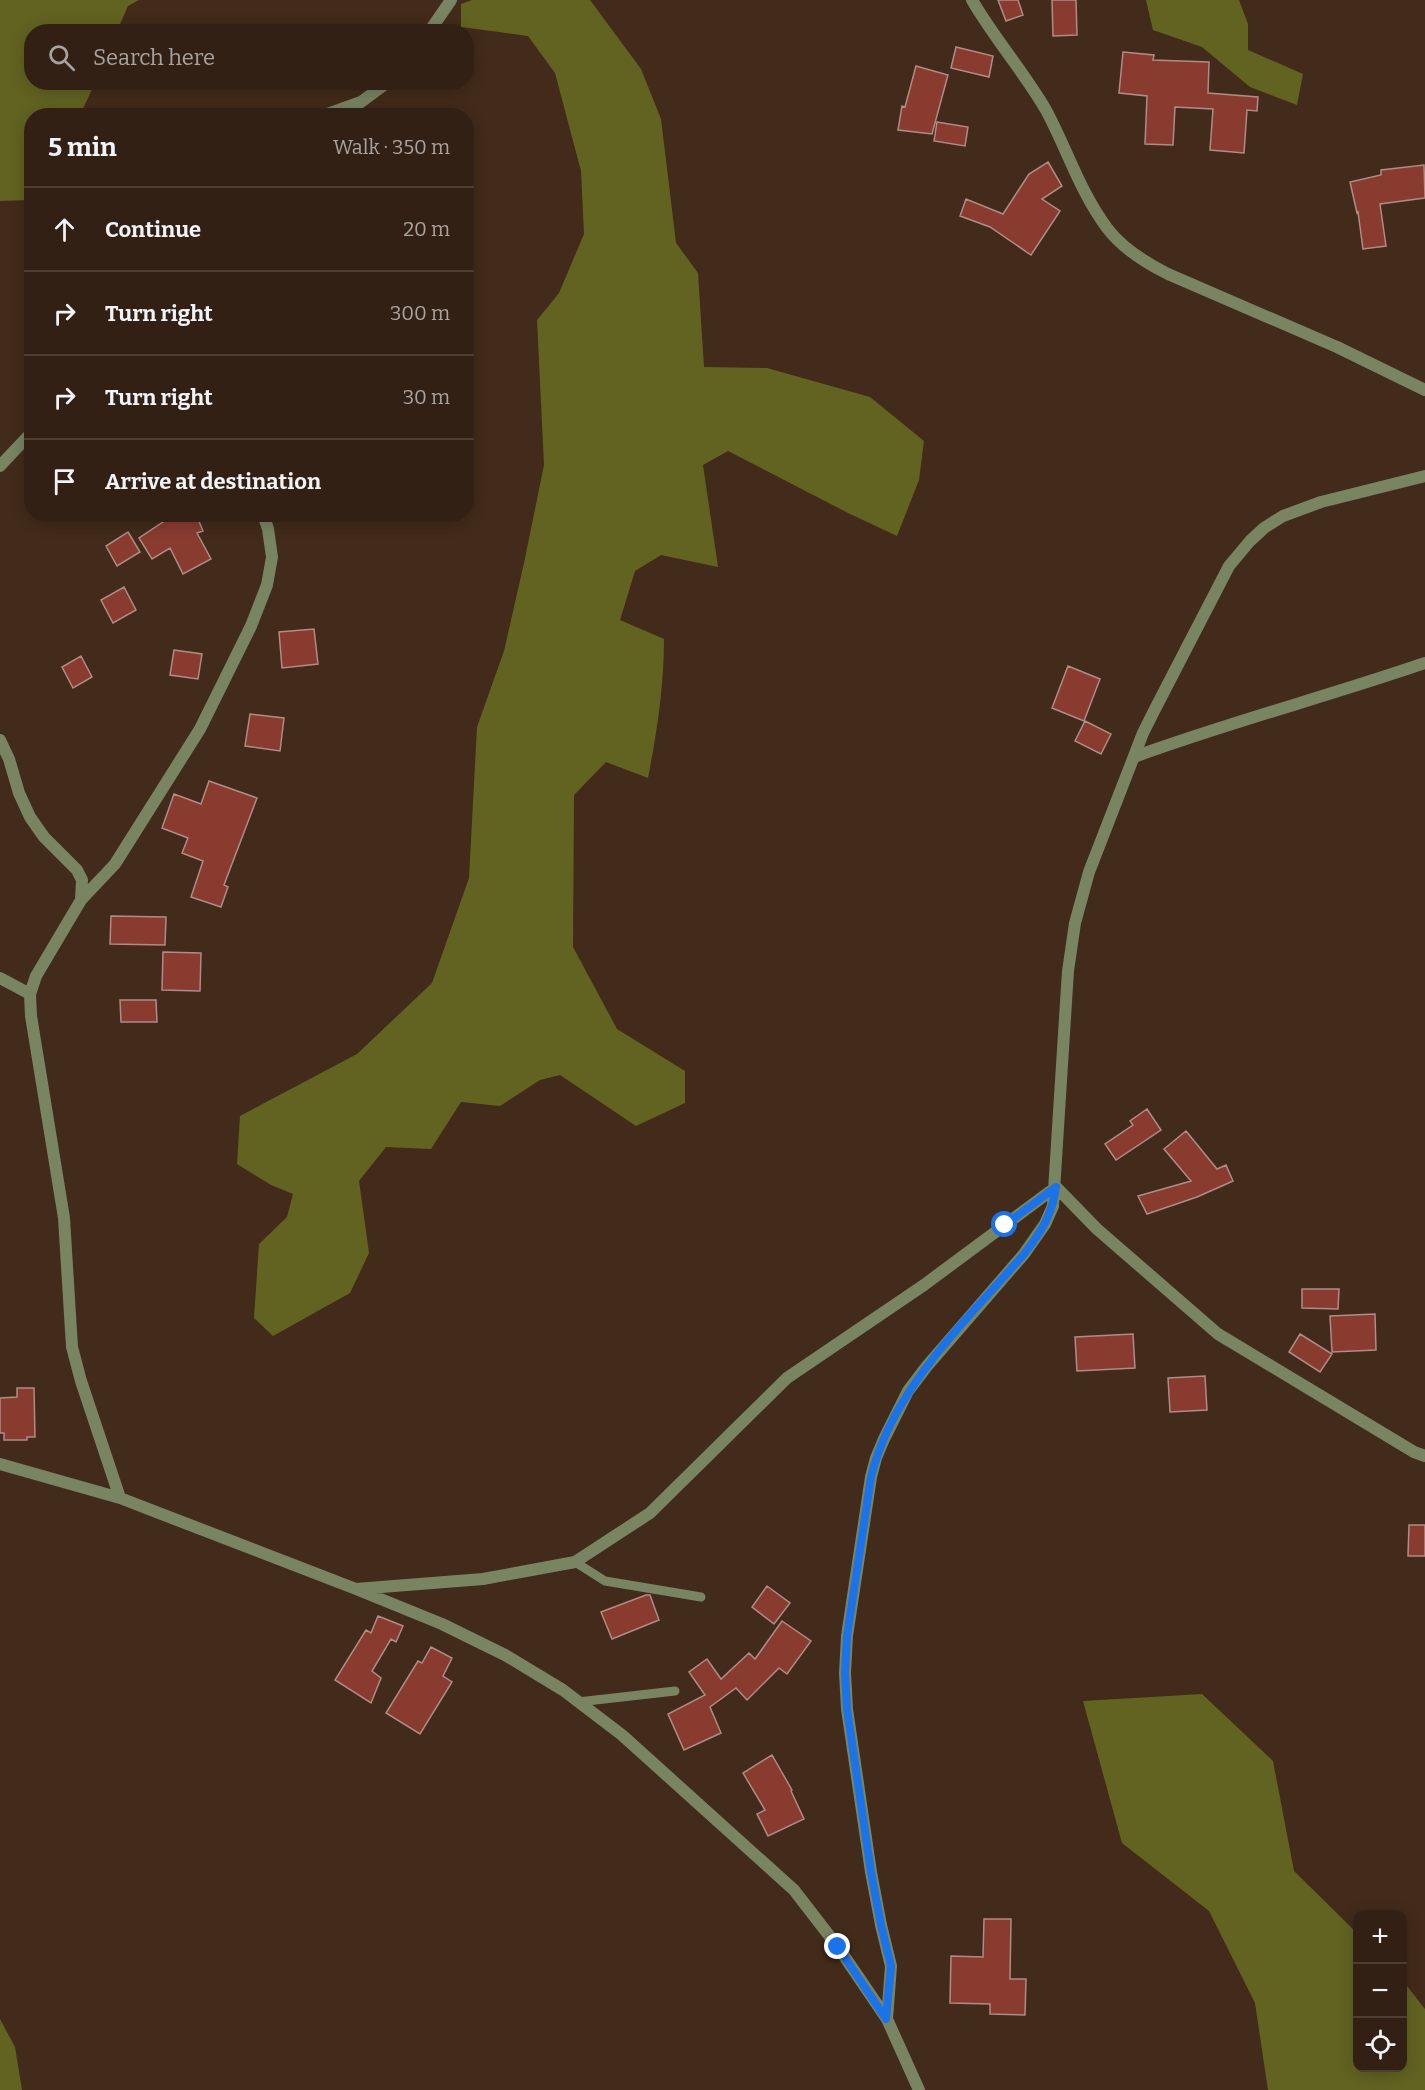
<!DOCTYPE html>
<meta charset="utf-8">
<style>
:root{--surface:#322014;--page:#3a281d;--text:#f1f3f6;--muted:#a8a3a0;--line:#4d3e34}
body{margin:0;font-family:Bitter,serif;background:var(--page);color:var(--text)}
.controls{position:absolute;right:18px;bottom:18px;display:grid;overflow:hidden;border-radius:12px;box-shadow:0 3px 15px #0003}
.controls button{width:54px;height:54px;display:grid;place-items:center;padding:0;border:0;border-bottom:2px solid var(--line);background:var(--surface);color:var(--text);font:30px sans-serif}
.stop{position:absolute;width:18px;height:18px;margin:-14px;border:4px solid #1a73e8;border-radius:50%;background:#fff}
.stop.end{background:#1a73e8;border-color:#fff;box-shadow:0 2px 6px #0008}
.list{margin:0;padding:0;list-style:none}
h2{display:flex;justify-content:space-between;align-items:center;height:78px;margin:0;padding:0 24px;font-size:26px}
h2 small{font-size:20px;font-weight:400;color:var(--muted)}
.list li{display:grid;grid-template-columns:39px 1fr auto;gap:18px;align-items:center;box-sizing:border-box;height:84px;padding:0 24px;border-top:2px solid var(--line)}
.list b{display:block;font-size:22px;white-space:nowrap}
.list em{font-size:20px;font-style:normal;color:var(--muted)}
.icon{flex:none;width:33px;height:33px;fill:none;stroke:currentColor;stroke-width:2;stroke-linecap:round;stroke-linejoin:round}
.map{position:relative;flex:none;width:1425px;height:2090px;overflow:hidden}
.search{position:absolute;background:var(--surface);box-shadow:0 3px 15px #0003;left:24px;top:24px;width:450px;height:66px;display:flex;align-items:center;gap:15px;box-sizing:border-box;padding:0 21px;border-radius:24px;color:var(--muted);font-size:22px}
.panel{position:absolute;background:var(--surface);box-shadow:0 3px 15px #0003;left:24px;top:108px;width:450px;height:414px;border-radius:24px}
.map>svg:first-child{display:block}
.forest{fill:#626321}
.building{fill:#893b30;stroke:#af8c85;stroke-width:1.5}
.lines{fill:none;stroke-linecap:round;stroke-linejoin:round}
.lane{stroke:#798463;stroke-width:9}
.street{stroke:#798463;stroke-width:12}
.route{stroke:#1a73e8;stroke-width:8}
</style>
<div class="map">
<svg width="1425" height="2090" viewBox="0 0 1425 2090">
<rect width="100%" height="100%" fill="#422b1a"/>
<path class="forest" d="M0 0H139L128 6 117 31 32 32V82L95 83 80 115 32 116 31 200 0 201Z
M472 0H590L641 69 661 119 676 243 698 273 704 367 767 368 870 397 924 441 919 480 897 536 848 513 728 451 703 465 718 567 661 555 635 571 620 620 664 639C664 686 657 732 648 778L606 762 574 795 573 947 617 1029 685 1071V1103L636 1126 560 1075 540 1080 500 1106 461 1102 431 1149 386 1147 359 1181 369 1253 350 1293 273 1336 254 1318 259 1244 287 1217 293 1194 271 1185 237 1164 240 1116 357 1054 432 983 469 878 477 727 504 651 524 563 544 465 537 320 559 293 584 234 581 171 555 73 528 36 461 27V4Z
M1146 0H1239L1248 24V50L1303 74 1297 105 1250 87 1202 47 1153 30Z
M1202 1694 1273 1761 1294 1871 1357 1933 1358 2068H1402L1403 1981 1425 2009V2090H1268L1255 2003 1209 1911 1122 1843 1083 1701Z
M0 2019 15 2047 22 2090H0Z"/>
<path class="building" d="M998 0H1018L1023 15 1006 21Z
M1052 0H1076L1077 35 1053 36Z
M956 47 993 56 989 77 951 68Z
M1123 52 1154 55 1153 60 1209 62 1208 93 1258 97 1257 111 1247 110 1244 153 1210 150 1213 109 1175 107 1173 145 1145 144 1147 96 1119 93Z
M916 66 948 75 932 134 898 130 902 106 905 107Z
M937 122 968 127 965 146 934 141Z
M1048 162 1062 186 1042 199 1060 211 1031 255 990 227 960 216 966 199 1003 214 1029 174Z
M1424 165 1425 198 1380 204 1386 246 1363 249 1358 212 1357 213 1350 182 1381 175V170Z
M175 514H196L203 531 197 533 211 559 183 574 170 548 152 559 139 538Z
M128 532 140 552 117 566 106 546Z
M124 587 136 610 113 623 101 600Z
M314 629 318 664 282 668 279 632Z
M174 650 202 654 198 679 170 675Z
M81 656 92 677 73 688 62 667Z
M1068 666 1100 679 1084 721 1052 708Z
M250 714 284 718 280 751 245 746Z
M1085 721 1111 734 1101 754 1075 741Z
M209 781 257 798 224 885 228 887 221 907 191 897 203 861 182 853 188 838 162 828 174 794 201 804Z
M111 916 166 917 165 945 110 944Z
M163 952 201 953 200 991 162 990Z
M120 1000H156L157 1022H121Z
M1147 1109 1161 1130 1116 1160 1105 1144 1133 1125 1130 1121Z
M1186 1131 1217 1169 1226 1165 1233 1181 1197 1197 1147 1214 1138 1196 1191 1181 1164 1149Z
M1302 1289H1339L1338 1309 1302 1308Z
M1375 1314 1376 1350 1332 1352 1330 1316Z
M1133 1334 1135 1368 1077 1371 1075 1337Z
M1300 1334 1332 1354 1320 1372 1289 1352Z
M1205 1376 1207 1410 1170 1412 1168 1378Z
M17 1388H34L35 1437H27V1440H4V1433H0V1398L17 1397Z
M1409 1525H1425V1556H1408Z
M767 1586 790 1603 774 1624 752 1607Z
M646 1595H650L659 1620 612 1639 601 1612Z
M378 1616 403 1626 396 1642 391 1639 372 1671 381 1678 371 1703 335 1680 366 1630 371 1633Z
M782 1621 811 1641 787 1674 779 1668 747 1700 736 1688 710 1707 721 1733 684 1750 668 1714 705 1695 689 1672 707 1659 721 1679 749 1653 755 1659Z
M431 1647 452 1658 443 1676 452 1682 420 1734 386 1713 418 1661 422 1663Z
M772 1755 792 1790 791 1791 804 1819 768 1836 757 1814 765 1810 743 1773Z
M984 1919H1011L1010 1979H1026L1025 2015 990 2014V2004L950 2003 951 1956 983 1957Z"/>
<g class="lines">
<path class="lane" d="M575 1562 605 1581 701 1597
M578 1702 675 1691"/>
<path class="street" d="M972 0C994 38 1024 72 1046 110 1067 149 1080 192 1107 228 1122 248 1146 263 1168 274L1337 347 1425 390
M429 32 451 0
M322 116 361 102 388 82
M0 466 32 432
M0 740 9 759 19 793 30 817 44 837 77 870 82 880 81 900 36 976 30 994 31 1016 64 1218 72 1347 81 1381 120 1498
M1134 757C1230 722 1329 696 1425 663
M81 900 115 864 200 729 251 626 267 585 272 557 268 529 263 514
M0 978 30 994
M0 1464 120 1498 356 1589 442 1624 505 1655 563 1690 622 1735 794 1890 838 1947 887 2019 919 2090
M356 1589 483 1579 575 1562 650 1513 787 1378 924 1285 1056 1187 1097 1229 1218 1334 1414 1452 1425 1456
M887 2019 891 1966 881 1925 871 1872 847 1709 845 1673 847 1636 871 1477 876 1458 884 1439 908 1391 927 1366 1024 1254 1045 1224 1053 1206 1068 971 1075 923 1089 872 1143 733 1154 711 1229 566 1250 541 1264 528 1283 516 1321 502 1425 476"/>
</g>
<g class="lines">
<path class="route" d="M838 1947 886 2019 891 1966 881 1925 871 1872 847 1709 845 1673 847 1636 871 1477C893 1387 966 1322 1024 1254 1041 1232 1052 1216 1056 1187L1005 1225"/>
</g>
</svg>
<div class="controls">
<button>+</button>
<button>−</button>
<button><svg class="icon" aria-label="locate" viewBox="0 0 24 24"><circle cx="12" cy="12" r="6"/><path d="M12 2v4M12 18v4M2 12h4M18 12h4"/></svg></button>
</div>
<div class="stop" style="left:1005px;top:1225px"></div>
<div class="stop end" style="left:838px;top:1947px"></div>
<div class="search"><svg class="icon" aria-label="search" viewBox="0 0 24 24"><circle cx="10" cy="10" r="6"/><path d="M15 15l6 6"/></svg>Search here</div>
<section class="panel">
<h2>5 min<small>Walk · 350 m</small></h2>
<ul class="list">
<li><svg class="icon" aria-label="ahead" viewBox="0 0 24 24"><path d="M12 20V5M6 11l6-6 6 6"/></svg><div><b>Continue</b></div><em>20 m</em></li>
<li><svg class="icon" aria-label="right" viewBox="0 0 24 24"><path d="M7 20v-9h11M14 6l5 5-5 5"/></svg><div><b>Turn right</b></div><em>300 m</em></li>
<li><svg class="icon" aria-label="right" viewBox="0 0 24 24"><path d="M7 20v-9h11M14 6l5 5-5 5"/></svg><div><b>Turn right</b></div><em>30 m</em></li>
<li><svg class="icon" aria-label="arrive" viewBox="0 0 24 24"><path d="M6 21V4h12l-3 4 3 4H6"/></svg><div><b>Arrive at destination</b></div></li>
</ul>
</section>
</div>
